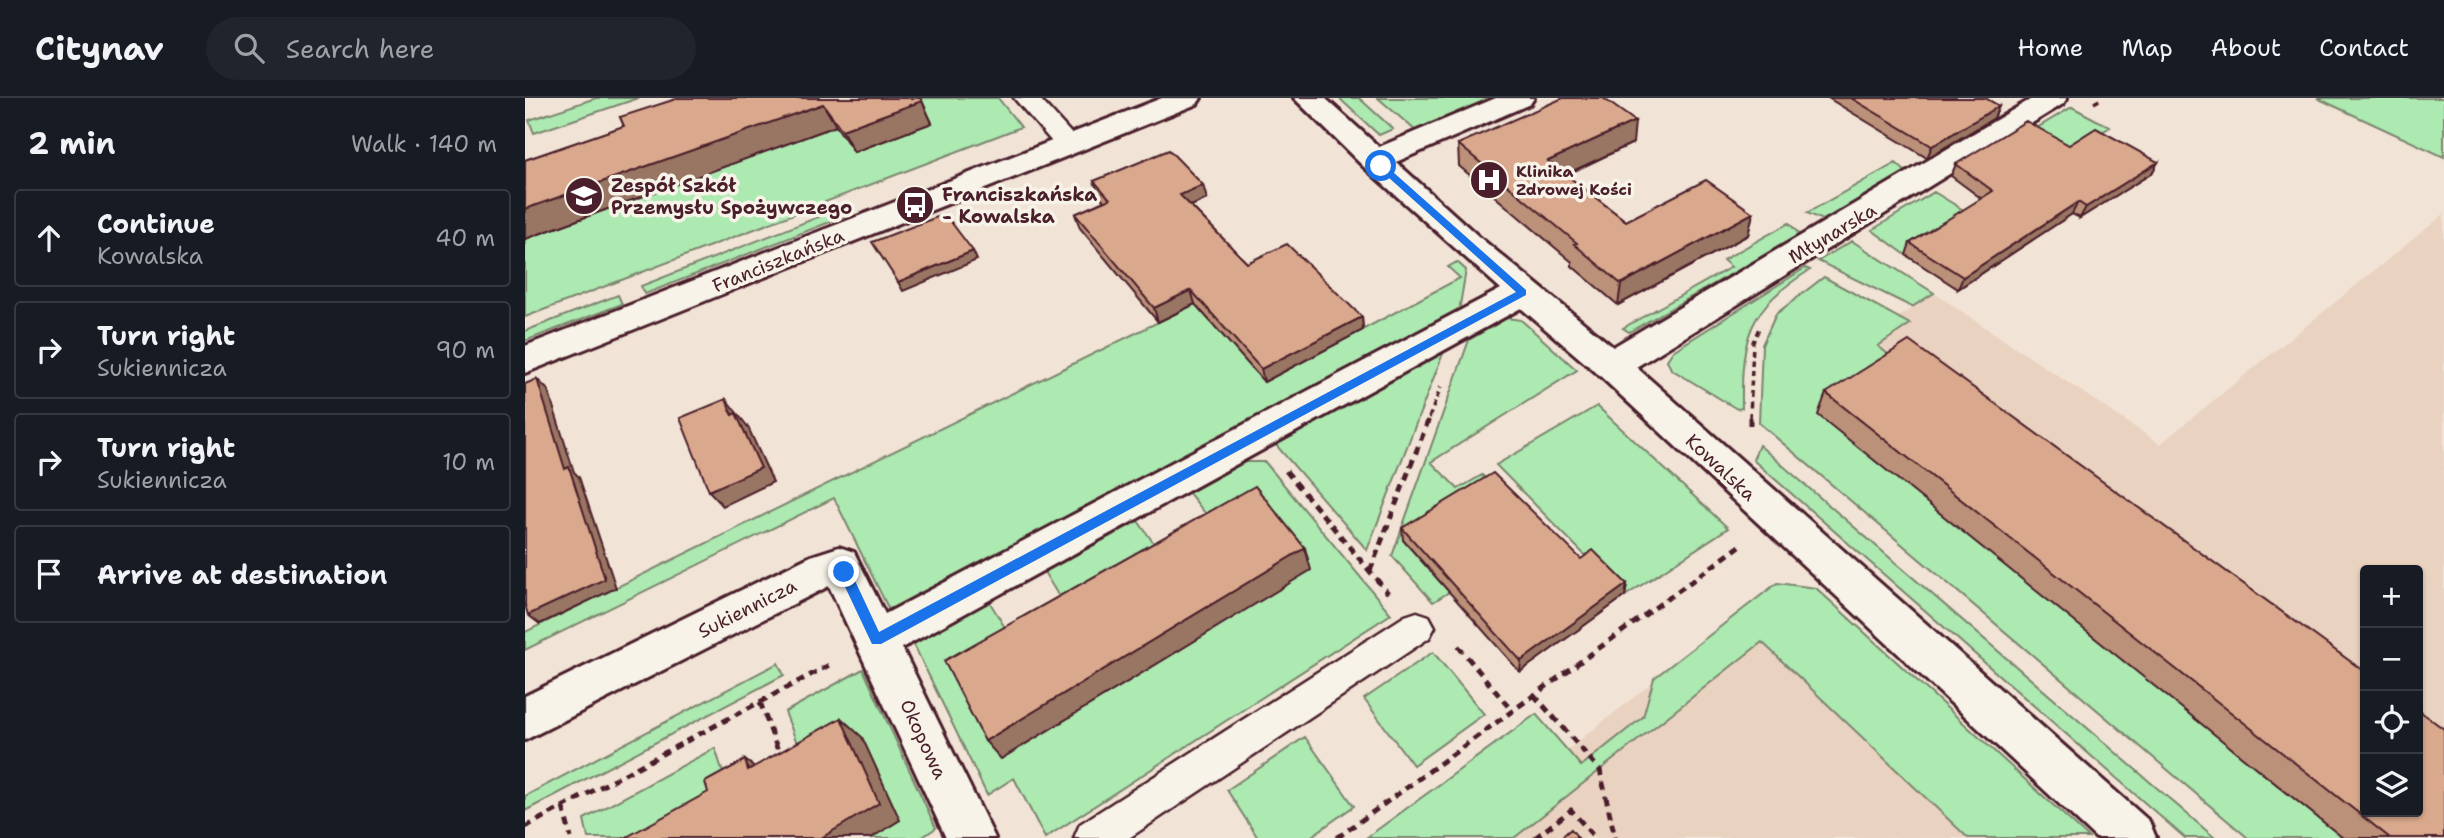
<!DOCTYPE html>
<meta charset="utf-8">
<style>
:root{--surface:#171b24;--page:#20242c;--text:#f1f3f6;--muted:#9ea1a6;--line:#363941}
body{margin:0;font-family:"Shantell Sans",sans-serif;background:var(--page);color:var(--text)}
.controls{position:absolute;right:21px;bottom:21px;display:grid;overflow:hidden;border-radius:7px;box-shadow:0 2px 5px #0004}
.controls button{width:63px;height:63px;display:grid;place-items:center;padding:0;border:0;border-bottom:2px solid var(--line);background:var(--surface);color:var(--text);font:35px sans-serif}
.stop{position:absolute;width:21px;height:21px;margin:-16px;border:5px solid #1a73e8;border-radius:50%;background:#fff}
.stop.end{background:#1a73e8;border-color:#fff;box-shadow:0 2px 7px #0008}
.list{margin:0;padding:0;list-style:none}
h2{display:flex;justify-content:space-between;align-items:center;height:91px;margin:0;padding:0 28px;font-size:30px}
h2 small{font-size:23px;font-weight:400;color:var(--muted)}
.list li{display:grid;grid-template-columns:46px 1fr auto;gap:21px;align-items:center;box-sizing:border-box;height:98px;margin:0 14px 14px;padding:0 14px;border:2px solid var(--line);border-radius:7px}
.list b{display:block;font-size:26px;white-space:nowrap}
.list p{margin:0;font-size:23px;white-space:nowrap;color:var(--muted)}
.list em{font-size:23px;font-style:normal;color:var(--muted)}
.icon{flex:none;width:38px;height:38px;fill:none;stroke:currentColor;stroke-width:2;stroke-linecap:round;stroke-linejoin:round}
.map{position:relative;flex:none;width:1919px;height:740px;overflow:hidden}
header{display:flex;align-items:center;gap:42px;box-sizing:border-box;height:98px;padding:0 35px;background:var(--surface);border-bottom:2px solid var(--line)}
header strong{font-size:33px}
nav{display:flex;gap:38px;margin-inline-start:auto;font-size:24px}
.search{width:490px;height:63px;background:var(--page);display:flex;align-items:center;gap:18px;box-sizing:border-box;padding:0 24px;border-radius:38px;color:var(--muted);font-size:26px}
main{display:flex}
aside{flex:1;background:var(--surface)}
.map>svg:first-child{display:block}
.built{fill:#ead2c0;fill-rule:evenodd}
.green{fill:#aceab1;stroke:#7b846e;stroke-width:2}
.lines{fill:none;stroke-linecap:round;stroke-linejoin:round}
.lane-casing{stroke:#4a1f2b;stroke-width:5}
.street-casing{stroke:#4a1f2b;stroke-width:6}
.secondary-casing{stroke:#4a1f2b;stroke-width:6}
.path-far1{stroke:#4a1f2b;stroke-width:3.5;stroke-dasharray:6 4.5;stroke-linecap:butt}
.path{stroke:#4a1f2b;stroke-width:5;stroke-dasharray:8 6;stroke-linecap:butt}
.lane{fill:#f7f3e8;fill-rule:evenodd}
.street{fill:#f7f3e8;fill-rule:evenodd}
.secondary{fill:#f7f3e8;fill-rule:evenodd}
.wall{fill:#bb9179;stroke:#4a1f2b;stroke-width:2}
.shaded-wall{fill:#997663;stroke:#4a1f2b;stroke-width:2}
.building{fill:#daa98d;stroke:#4a1f2b;stroke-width:2}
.route{fill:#1a73e8}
.labels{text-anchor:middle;stroke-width:7;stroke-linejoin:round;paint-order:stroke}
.far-poi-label{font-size:16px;font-weight:bold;fill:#4a1f2b;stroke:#f7f3e8;text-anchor:start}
.poi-label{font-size:19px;font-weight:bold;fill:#4a1f2b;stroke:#f7f3e8;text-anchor:start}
.street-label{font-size:19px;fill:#4a1f2b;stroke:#f7f3e8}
</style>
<header>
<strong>Citynav</strong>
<div class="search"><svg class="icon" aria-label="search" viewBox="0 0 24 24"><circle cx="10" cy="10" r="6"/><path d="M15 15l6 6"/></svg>Search here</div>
<nav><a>Home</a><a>Map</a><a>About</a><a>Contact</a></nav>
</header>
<main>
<aside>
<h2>2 min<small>Walk · 140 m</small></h2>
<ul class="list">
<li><svg class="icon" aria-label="ahead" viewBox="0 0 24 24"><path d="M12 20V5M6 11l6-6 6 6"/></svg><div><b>Continue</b><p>Kowalska</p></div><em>40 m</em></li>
<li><svg class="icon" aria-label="right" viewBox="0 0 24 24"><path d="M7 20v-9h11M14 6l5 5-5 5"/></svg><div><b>Turn right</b><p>Sukiennicza</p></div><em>90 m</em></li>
<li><svg class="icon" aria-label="right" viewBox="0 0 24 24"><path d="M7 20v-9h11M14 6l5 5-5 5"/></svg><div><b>Turn right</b><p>Sukiennicza</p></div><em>10 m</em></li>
<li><svg class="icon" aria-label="arrive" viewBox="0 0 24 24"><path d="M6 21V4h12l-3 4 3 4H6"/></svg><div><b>Arrive at destination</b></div></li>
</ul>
</aside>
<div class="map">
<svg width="1919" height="740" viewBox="0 0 1919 740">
<rect width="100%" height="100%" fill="#f1e4d6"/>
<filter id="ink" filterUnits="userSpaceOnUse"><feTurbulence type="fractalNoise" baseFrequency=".0143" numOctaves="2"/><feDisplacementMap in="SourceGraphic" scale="14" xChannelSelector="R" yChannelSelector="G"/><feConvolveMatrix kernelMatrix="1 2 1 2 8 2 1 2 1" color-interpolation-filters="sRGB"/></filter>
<g filter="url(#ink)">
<path class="built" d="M1919 116V740H1753L1246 305 1409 195 1635 346ZM1840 472H1893V714H1840Z
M1252 485 1291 490 1564 740H932Z"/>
<path class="green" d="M71 0H114L9 35 4 22Z
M387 0H473L496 29 0 219V141Z
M814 0H834L868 31 854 37Z
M853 0H970L891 33Z
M1792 0H1919V59Z
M1547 9 1585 29 1520 70 1448 68Z
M1371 65 1382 75 1300 123 1282 115Z
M1409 94 1445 116 1381 157 1347 132Z
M319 109 323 117 120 196 116 188Z
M1264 125 1275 137 1104 234 1098 230 1206 169 1198 162Z
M1327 143 1409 195 1387 209 1293 163Z
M932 164 941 172 933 219 367 518 309 400 0 552V534L670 206 739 284 935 180 923 169Z
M1280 170 1285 172C1223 210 1216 239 1217 310L1212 311 1146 271 1142 262 1148 253Z
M1299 179 1385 226 1353 248 1374 265 1818 740H1723L1234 325 1237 247 1251 216Z
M93 197 97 206 0 243V233Z
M982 220 996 222 1052 272 906 364 933 391 957 377 968 387 878 442 924 494 908 504 867 458 944 242Z
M919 253 842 452 751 347Z
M1072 308 1203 430 1100 498 971 367Z
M1234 347 1690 740H1660L1228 362Z
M720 364H740L866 516 520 740 489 680 462 697 388 545 464 503 488 543 696 435 664 395Z
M613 423 643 465 547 520 519 474Z
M1252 485 1291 490 1564 740H1443L1237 544 989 740H841L1011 616 1056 668 1118 619 1129 580Z
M908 554 959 616 888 667 839 601Z
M253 565 259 577 0 713V698Z
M338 571 411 730 396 740H346L282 671 260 614Z
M780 639 829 708 784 740H733L702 692Z
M190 650 210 711 159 740H63L59 721Z"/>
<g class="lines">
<defs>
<path id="lane" d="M489 0H514L552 42 555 47 552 52 543 54 534 52Z
M892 514 904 518 910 529 904 540 604 740H549L555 726 880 518Z"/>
<path id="street" d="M769 0H800L854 49 971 0H1009L1005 6 871 64 953 138 1088 249 1508 0H1542L1538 6 1111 269 1624 723 1631 740H1571L1073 276 996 210 377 550 470 740H421L304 488 0 642V598L286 458 314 449 329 454 360 516 976 191 838 68Z"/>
<path id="secondary" d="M637 0H676L672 6 0 275V248Z"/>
</defs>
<use href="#lane" class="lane-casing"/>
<use href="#street" class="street-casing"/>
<use href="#secondary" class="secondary-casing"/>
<path class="path-far1" d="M1569 5 1578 0
M904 320 916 289
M1225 320 1228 244 1235 228"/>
<path class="path" d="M1225 327V318
M761 373 863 495
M845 473 905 318
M933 548 987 613
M1009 597 1075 672 1090 740
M235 604 255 658
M38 709 46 740
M0 729 308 565
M812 740 1215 448
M1010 740 1046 712 1070 740"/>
<use href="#lane" class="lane"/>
<use href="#street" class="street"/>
<use href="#secondary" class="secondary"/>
</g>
<path class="wall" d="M1303 0H1460L1474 8 1469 20 1402 60Z
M397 3 407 25 329 54 311 28 0 141V62L99 28 95 19Z
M1108 45 1041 77 1101 123 1228 115 1223 137 1093 207 1047 168V164L934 68 933 46Z
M1544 47 1633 64 1627 75 1555 120 1547 116 1433 191 1381 157 1385 145 1457 101 1426 78 1431 66Z
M569 83 682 101 666 108 722 165 837 219 838 232 739 284 670 206 633 224 555 130 550 116 579 103 574 97Z
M1301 295 1919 740H1818L1293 317Z
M877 430 1056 461 1102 486 1100 498 995 574 878 442Z"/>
<path class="shaded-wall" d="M397 3 407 25 329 54 317 32Z
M298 6 311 28 0 141V111Z
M1474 8 1469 20 1402 60 1407 48Z
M1110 23 1108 45 1022 85 1023 63Z
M1633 64 1627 75 1555 120 1561 109Z
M678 87 682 101 659 111 655 97Z
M1553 104 1547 116 1433 191 1438 179Z
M1228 115 1223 137 1093 207 1096 186Z
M448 153 452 162 378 193 373 184Z
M666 192 670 206 633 224 629 210Z
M837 219 838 232 739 284 736 271Z
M12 281 23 292 49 374 54 379 91 490 15 526 3 517Z
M201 301 223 329 248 384 198 408 184 393Z
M780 450 786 472 476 661 460 643Z
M1102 486 1100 498 995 574 996 563Z
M316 620 337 639 375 722 346 740H296Z
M220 662 245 680 223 672Z"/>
<path class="building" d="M154 0H395L397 3 317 32 298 6 0 111V62L99 28 95 19Z
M1038 0H1078L1110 23 1023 63 1101 123 1181 82 1228 115 1096 186 1049 146 1052 145 933 46Z
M1326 0H1460L1474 8 1407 48Z
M1501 23 1544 47 1571 30 1633 64 1561 109 1553 104 1438 179 1385 145 1468 93 1431 66Z
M644 52 678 87 655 97 722 165 762 146 837 219 736 271 666 192 629 210 550 116 585 101 569 83Z
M420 116 448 153 373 184 347 144Z
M1384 243 1840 574V714H1893V612L1919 631V740H1865L1301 295Z
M12 281 40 371 44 369 80 481 3 517 0 507V286Z
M201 301 207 317 211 315 236 370 184 393 155 320Z
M968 375 1056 461 1068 452 1102 486 996 563 877 430Z
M730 388 780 450 460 643 419 563Z
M316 620 354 705 296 740H100L183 694 180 684 220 662 223 672Z
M1046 731 1053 740H1035Z"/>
</g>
<path class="route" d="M853 66H859L1001 192V197L356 546H347L313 474 315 470H324L354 534 991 194 853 70Z"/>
<defs>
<symbol id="hospital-disc" viewBox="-11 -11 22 22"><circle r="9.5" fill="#4a1f2b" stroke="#f7f3e8"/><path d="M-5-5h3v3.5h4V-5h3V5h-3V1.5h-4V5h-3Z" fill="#fff"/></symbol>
<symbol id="school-disc" viewBox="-11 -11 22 22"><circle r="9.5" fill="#4a1f2b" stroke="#f7f3e8"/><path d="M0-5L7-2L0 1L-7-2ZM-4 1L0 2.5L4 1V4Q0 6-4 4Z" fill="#fff"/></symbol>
<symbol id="bus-disc" viewBox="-11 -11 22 22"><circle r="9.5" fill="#4a1f2b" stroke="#f7f3e8"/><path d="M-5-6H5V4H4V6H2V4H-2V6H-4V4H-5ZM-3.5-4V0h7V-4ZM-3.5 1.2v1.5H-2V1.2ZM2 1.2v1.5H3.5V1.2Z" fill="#fff"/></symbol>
</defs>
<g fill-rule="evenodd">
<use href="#hospital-disc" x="942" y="60" width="44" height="44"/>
<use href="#school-disc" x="37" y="76" width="44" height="44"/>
<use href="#bus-disc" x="368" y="85" width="44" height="44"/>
</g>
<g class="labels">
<g class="far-poi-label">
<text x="991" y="79">Klinika<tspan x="991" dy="18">Zdrowej Kości</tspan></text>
</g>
<g class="poi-label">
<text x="86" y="94">Zespół Szkół<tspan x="86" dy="22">Przemysłu Spożywczego</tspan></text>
<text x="417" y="103">Franciszkańska<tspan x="417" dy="22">- Kowalska</tspan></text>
</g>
<g class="street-label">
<text transform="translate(1307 135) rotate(-31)" y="7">Młynarska</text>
<text transform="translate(253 162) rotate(-22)" y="7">Franciszkańska</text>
<text transform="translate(1196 369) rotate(43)" y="7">Kowalska</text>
<text transform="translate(222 510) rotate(-27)" y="7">Sukiennicza</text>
<text transform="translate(399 641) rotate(65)" y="7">Okopowa</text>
</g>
</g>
</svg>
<div class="controls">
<button>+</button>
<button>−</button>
<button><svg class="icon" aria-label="locate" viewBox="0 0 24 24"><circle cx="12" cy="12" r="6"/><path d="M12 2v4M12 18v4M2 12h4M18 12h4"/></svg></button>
<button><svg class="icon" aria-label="layers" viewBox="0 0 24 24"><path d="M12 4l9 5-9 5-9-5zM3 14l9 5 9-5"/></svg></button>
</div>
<div class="stop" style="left:856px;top:68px"></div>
<div class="stop end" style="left:319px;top:474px"></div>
</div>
</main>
